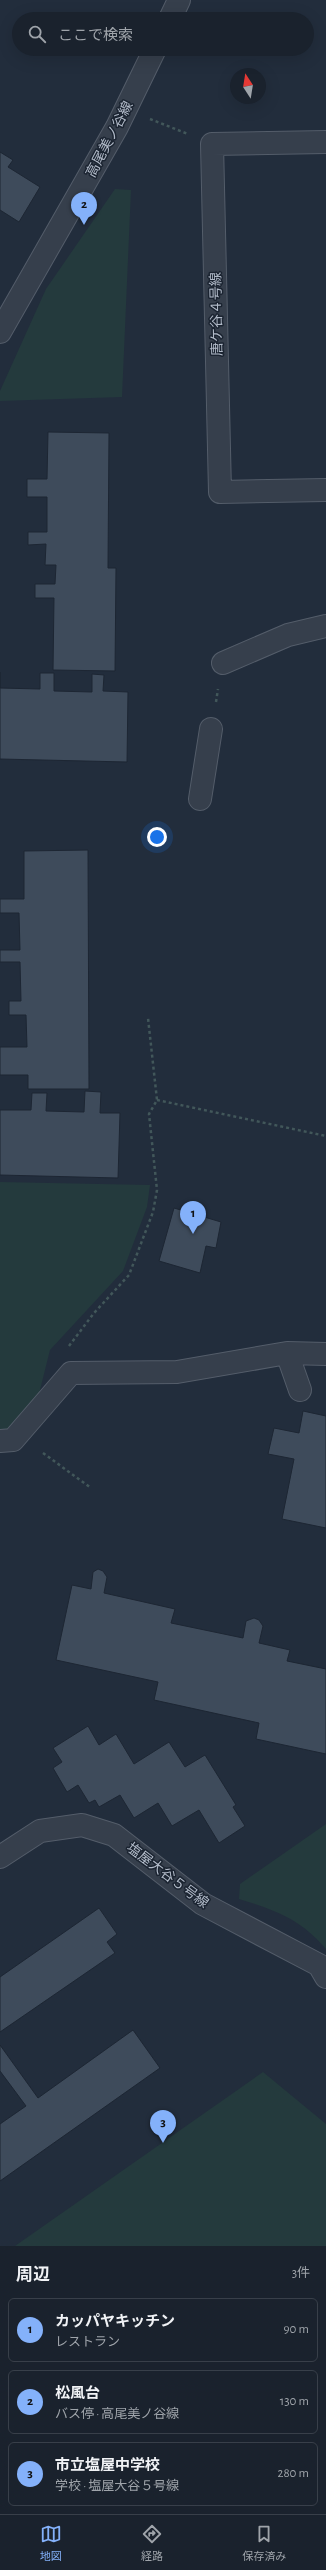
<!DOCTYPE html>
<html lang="ja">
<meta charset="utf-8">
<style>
:root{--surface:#1a222d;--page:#272f39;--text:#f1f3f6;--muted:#9fa4aa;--line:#383f49;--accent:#84b1fa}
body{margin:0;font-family:"Alegreya Sans","Noto Sans JP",sans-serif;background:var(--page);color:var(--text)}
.compass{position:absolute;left:230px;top:68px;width:36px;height:36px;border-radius:50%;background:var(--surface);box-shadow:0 4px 16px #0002;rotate:348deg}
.you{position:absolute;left:157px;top:837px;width:14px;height:14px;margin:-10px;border:3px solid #fff;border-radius:50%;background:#1a73e8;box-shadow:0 0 0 6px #1a73e833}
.badge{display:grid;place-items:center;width:26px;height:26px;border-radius:50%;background:var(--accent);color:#111;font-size:13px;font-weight:700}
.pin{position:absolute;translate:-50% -33px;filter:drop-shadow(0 1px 2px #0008)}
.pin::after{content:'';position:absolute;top:21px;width:14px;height:12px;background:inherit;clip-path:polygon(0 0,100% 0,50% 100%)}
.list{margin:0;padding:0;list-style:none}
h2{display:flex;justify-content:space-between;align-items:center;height:52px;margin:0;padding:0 16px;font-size:17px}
h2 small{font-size:13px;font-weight:400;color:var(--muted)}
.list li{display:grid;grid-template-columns:26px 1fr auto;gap:12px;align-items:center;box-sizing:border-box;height:64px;margin:0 8px 8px;padding:0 8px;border:1px solid var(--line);border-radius:6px}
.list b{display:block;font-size:15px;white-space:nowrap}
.list p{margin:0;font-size:13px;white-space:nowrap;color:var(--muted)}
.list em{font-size:13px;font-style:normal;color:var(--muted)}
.icon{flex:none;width:22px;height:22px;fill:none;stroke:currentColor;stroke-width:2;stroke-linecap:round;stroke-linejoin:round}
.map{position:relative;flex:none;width:326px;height:2246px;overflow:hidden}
.search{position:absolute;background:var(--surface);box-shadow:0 4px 16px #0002;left:12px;right:12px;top:12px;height:44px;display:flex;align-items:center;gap:10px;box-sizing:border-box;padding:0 14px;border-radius:22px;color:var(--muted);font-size:15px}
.sheet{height:268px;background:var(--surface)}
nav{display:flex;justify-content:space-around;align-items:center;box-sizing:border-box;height:56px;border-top:1px solid var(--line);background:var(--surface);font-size:11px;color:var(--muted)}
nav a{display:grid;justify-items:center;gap:2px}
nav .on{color:var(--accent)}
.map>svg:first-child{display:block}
.green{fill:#243a3d}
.building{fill:#3e4b5b;stroke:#1d2633}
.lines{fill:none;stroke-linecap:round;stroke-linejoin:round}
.minor-casing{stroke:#545d6a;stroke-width:24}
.path{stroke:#42575a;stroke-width:2.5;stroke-dasharray:3 3;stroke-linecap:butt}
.minor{stroke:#363f4c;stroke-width:22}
.labels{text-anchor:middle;stroke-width:3;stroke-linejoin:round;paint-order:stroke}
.street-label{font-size:14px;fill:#b1bac8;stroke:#1b2431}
</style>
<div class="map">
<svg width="326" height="2246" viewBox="0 0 326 2246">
<rect width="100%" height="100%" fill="#222d3c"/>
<path class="green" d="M115 189 131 190 122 397 0 401V391L46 289Z
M0 1182 150 1185 147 1207 123 1271 50 1350 39 1394 11 1430H0Z
M326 1824V1949C301 1919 275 1910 239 1899L240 1884Z
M263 2072 326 2124V2246H15Z"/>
<path class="building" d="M0 152 13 160 8 167 40 187 19 222 0 210Z
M48 432 109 433 108 568H116L115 671 53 670 54 598H35V584H55L56 565H45L46 544 28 545V532H47V497H27V479H47Z
M0 672V688L40 689V673H54V691L92 692V674L104 675 103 691 128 692 127 762 0 759Z
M88 850 89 1089H28V1075H0V1047H27L26 1015H9V1001H21L20 962H0V950H20L19 913H0V899H24V851Z
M85 1091 101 1092 100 1113H120L118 1178 0 1175V1110H31L32 1093H47L46 1111 84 1112Z
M174 1208 221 1222 216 1248 206 1246 200 1273 159 1261Z
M303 1411 326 1416V1528L282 1519 294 1459 268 1454 274 1428 299 1433Z
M98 1569 103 1571 107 1577 104 1593 175 1609 171 1623 243 1638 246 1621 254 1618 259 1620 263 1626 259 1643 290 1650 287 1661 326 1669V1754L256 1739 259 1723 154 1700 158 1682 56 1660 72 1585 91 1589 93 1572Z
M88 1726 99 1745 116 1734 134 1764 169 1742 185 1767 205 1755 236 1805 233 1807 245 1826 219 1843 199 1810 172 1826 158 1803 134 1818 120 1795 99 1807 95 1800 89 1803 78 1785 67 1792 53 1768 62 1762 53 1748Z
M99 1908 117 1934 107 1942 115 1953 0 2032V1977Z
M133 2030 160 2068 0 2181V2124L26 2106 0 2071V2045L38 2098Z"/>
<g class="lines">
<defs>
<path id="minor" d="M170 19 179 0
M326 142 212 144 220 492 326 490
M0 332 117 127 155 49
M223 663 288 635 326 626
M200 799 211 729
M287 1353 300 1390
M0 1441 13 1440 71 1373 177 1372 287 1353 326 1354
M0 1857 40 1831 82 1825 114 1835 203 1904 319 1965 326 1977"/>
</defs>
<use href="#minor" class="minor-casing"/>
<path class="path" d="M150 119 188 134
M216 702 218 689
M157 1100 326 1136
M69 1346 94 1313 129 1275 153 1212 157 1190 149 1114 157 1100 148 1018
M43 1453 91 1488"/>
<use href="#minor" class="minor"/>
</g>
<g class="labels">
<g class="street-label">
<text transform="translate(109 139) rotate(-62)" y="5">高尾美ノ谷線</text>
<text transform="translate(216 314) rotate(-91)" y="5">唐ケ谷４号線</text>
<text transform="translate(168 1875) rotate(37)" y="5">塩屋大谷５号線</text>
</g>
</g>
</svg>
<svg class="compass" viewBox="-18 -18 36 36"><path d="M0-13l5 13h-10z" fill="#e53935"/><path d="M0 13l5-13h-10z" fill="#9fa4aa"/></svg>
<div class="you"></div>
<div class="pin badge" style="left:193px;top:1234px">1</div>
<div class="pin badge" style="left:84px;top:225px">2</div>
<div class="pin badge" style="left:163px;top:2143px">3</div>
<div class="search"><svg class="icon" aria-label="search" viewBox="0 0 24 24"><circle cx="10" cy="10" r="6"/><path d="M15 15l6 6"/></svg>ここで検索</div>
</div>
<section class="sheet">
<h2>周辺<small>3件</small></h2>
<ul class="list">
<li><span class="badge">1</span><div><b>カッパヤキッチン</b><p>レストラン</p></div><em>90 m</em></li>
<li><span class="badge">2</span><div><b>松風台</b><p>バス停 · 高尾美ノ谷線</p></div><em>130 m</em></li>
<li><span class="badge">3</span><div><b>市立塩屋中学校</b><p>学校 · 塩屋大谷５号線</p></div><em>280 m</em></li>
</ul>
</section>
<nav>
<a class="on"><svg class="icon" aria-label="map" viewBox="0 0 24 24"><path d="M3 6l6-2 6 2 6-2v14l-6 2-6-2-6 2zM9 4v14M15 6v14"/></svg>地図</a>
<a><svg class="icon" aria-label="directions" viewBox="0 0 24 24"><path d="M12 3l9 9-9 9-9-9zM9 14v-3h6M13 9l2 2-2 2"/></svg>経路</a>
<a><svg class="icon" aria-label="saved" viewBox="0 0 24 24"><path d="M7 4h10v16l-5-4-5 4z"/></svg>保存済み</a>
</nav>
